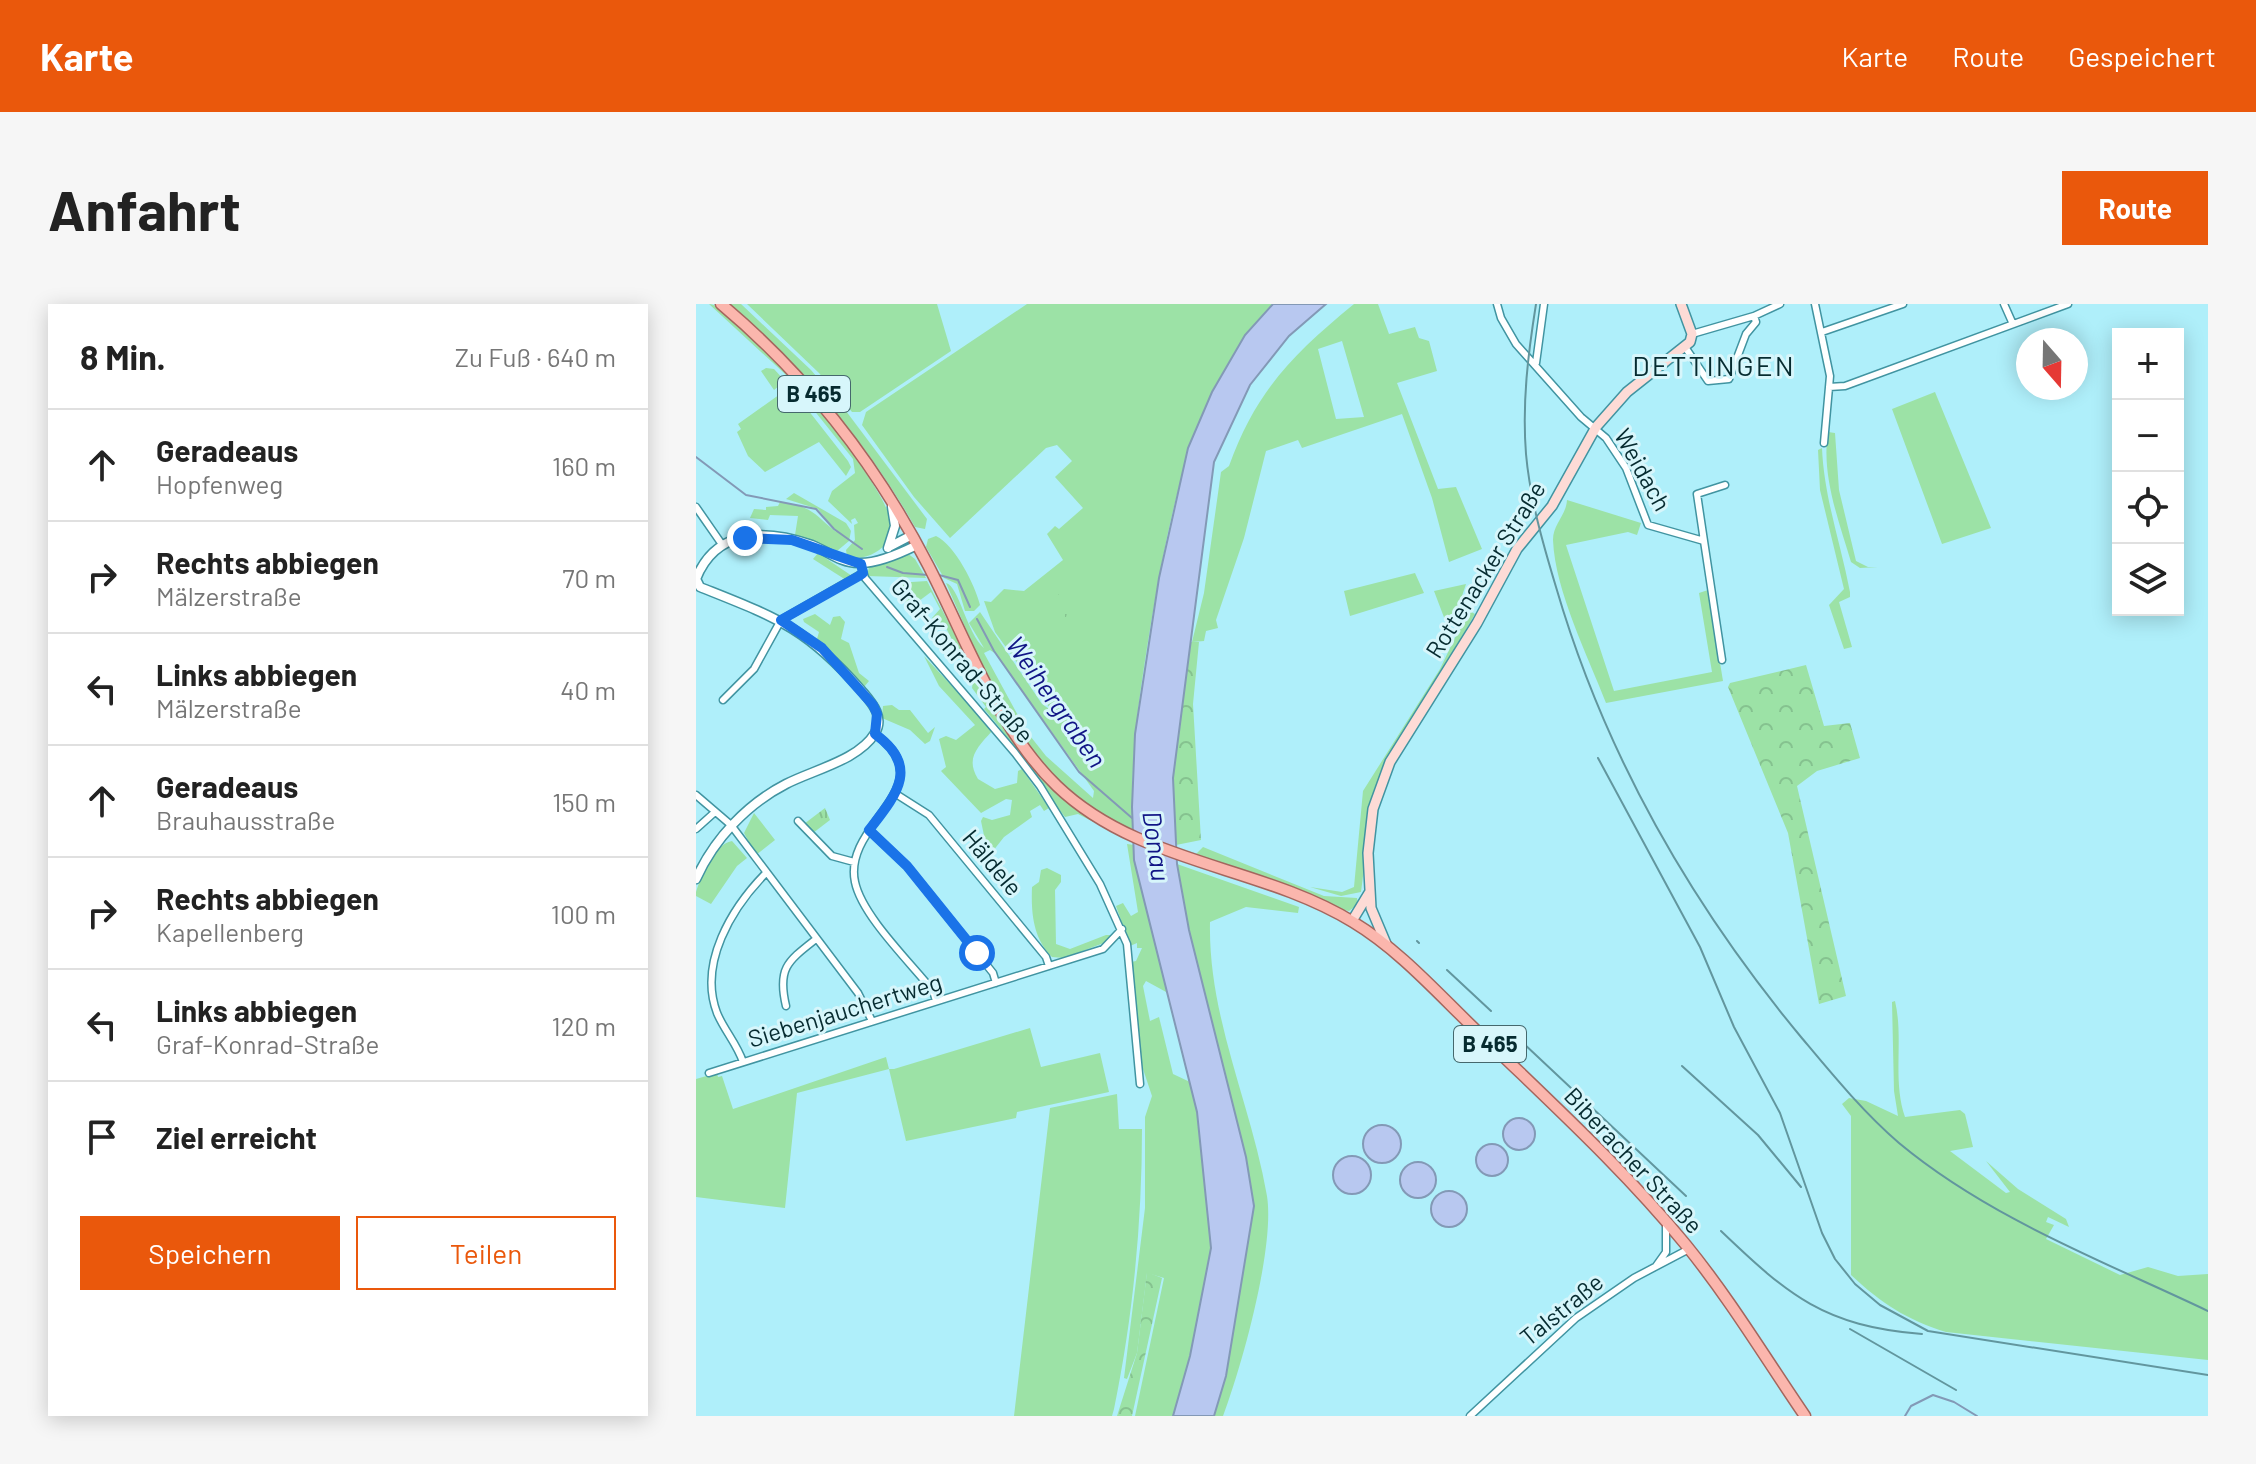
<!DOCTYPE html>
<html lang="de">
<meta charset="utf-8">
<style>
:root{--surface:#fff;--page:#f6f6f6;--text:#222;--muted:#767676;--line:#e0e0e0;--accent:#ea580c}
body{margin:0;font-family:Barlow,sans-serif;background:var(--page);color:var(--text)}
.controls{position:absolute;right:24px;top:24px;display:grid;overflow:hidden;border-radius:0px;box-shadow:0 4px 20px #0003}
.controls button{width:72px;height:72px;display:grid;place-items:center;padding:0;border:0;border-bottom:2px solid var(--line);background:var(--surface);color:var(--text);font:40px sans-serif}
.compass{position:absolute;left:1320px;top:24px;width:72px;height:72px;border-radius:50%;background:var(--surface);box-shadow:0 4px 20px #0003;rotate:160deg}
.stop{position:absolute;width:24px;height:24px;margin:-18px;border:6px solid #1a73e8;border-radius:50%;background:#fff}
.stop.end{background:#1a73e8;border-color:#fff;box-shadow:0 2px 8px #0008}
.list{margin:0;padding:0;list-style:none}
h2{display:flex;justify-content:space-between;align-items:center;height:104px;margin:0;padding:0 32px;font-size:34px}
h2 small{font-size:26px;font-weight:400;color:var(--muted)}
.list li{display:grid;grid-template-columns:52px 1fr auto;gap:24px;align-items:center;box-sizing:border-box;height:112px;padding:0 32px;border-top:2px solid var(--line)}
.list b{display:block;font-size:30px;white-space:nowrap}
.list p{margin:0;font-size:26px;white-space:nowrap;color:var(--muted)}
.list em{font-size:26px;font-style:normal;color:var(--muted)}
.actions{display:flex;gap:16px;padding:24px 32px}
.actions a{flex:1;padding:18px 0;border:2px solid var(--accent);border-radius:0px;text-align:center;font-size:28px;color:var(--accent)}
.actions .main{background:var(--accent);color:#fff}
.icon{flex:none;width:44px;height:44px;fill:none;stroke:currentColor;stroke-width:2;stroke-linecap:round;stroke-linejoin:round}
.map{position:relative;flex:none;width:1512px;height:1112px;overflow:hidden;border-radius:0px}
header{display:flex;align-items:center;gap:48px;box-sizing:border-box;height:112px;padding:0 40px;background:var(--accent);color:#fff}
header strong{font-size:38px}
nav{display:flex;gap:44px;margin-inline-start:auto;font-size:28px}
.intro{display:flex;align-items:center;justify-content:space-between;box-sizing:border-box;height:192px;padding:0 48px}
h1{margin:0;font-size:56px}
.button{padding:20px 36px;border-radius:0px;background:var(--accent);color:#fff;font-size:28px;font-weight:700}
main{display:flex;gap:48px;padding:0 48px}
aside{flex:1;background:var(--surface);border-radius:0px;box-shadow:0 4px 20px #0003}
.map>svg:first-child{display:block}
.grass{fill:#9ce2a6;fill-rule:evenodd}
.forest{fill:url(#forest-crowns)}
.wetland{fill:url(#wetland-marsh)}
.park{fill:url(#park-tufts)}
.water{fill:#b8c8f0;stroke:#8399b6;stroke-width:2}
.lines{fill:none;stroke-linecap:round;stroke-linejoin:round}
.stream{stroke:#8399b6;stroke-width:2}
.minor-casing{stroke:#4194a1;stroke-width:9}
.tertiary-casing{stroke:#4194a1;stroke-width:11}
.secondary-casing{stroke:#4194a1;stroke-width:12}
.primary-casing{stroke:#a4665e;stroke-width:13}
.minor{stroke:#fff;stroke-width:6}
.tertiary{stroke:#fff;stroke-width:8}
.secondary{stroke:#fddbd6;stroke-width:9}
.primary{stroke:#fbb6ad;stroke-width:10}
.rail{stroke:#62969e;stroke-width:2}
.route{stroke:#1a73e8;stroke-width:10}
.labels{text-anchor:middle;stroke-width:6;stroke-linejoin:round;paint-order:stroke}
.shield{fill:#d7f6fb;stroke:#45686d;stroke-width:2}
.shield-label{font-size:22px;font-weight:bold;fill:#062b30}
.street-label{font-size:24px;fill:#062b30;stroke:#d7f6fb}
.water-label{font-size:26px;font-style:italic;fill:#111586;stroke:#d7f6fb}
.quarter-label{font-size:28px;letter-spacing:2px;fill:#062b30;stroke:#d7f6fb}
</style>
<header>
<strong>Karte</strong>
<nav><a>Karte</a><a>Route</a><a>Gespeichert</a></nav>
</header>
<div class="intro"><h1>Anfahrt</h1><a class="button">Route</a></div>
<main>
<aside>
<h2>8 Min.<small>Zu Fuß · 640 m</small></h2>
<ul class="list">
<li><svg class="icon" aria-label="ahead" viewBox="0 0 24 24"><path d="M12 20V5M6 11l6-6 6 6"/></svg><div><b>Geradeaus</b><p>Hopfenweg</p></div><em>160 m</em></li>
<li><svg class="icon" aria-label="right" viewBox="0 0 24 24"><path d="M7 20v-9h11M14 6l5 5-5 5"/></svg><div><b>Rechts abbiegen</b><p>Mälzerstraße</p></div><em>70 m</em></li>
<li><svg class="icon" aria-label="left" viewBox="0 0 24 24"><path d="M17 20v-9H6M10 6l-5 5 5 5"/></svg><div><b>Links abbiegen</b><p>Mälzerstraße</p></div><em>40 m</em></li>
<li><svg class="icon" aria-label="ahead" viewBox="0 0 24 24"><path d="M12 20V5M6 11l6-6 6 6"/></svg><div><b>Geradeaus</b><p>Brauhausstraße</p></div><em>150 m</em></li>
<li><svg class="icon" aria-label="right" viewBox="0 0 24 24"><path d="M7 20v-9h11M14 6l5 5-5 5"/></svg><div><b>Rechts abbiegen</b><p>Kapellenberg</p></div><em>100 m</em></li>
<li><svg class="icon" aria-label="left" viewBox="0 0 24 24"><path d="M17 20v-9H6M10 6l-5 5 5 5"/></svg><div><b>Links abbiegen</b><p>Graf-Konrad-Straße</p></div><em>120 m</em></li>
<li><svg class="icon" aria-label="arrive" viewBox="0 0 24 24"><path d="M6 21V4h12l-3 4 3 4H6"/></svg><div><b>Ziel erreicht</b></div></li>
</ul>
<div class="actions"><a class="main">Speichern</a><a>Teilen</a></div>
</aside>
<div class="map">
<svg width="1512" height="1112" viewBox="0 0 1512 1112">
<defs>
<pattern id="forest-crowns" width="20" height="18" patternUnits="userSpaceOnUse" patternTransform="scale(2)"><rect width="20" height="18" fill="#9ce2a6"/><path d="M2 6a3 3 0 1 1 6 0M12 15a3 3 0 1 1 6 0" fill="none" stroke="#85c28f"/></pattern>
<pattern id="wetland-marsh" width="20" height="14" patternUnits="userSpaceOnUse" patternTransform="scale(2)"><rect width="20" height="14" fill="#9ce2a6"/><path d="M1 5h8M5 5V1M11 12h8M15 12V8" fill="none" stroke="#85c28f"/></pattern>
<pattern id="park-tufts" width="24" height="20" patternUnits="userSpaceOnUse" patternTransform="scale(2)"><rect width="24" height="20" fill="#9ce2a6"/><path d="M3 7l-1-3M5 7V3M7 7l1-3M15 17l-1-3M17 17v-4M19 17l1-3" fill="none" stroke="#85c28f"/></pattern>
</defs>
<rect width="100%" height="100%" fill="#afeffa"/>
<path class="grass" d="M13 0C48 2 188 177 195 217 197 228 190 243 180 248 171 254 160 255 151 252L150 246 159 236 158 221 162 219 159 214 155 216 156 220 132 197 136 187 159 169 157 155 89 70Z
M31 0H45L115 66 150 107 231 215 229 225 219 223C171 138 106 62 31 0Z
M51 0H241L255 47 164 108H156L123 69Z
M331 0H577C496 89 475 203 455 319 444 387 433 455 437 525 332 487 291 372 250 279 263 282 271 330 288 344L273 319 284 308 346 400 356 407 299 328 288 297 295 298 308 285 328 287 367 256 351 230 359 222 363 225 387 204 359 173 376 157 361 141 350 144 254 234 218 193 166 121 170 108ZM294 346 300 350 398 487 397 494 350 452 331 428 288 349Z
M658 0H682L693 30 719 23 723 34 733 37 741 67 701 79 742 185 760 183 786 245 753 258 736 194 706 110 606 144 602 136 570 147 548 234 520 316 522 324 510 327 508 337 496 338 508 289 525 168 533 162C560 87 597 50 658 0ZM646 37 668 113 640 115 622 45Z
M70 64 78 65 89 77 78 86 65 67Z
M94 83 152 157 155 163 150 172 123 138 69 168 52 152 41 128 45 125 42 120Z
M1239 88 1295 224 1246 240 1196 105Z
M1132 128 1139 129 1143 186 1160 257 1172 263H1182L1164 264 1155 258C1143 217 1125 172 1132 128Z
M1126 144C1128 194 1145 240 1154 288V293L1143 298 1156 343 1148 345 1133 301 1148 285 1124 186 1122 146Z
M98 189 150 219 155 227 153 237 141 247 99 231 102 212 74 211 72 216 54 214 58 205 70 206V203L82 202 84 198C117 203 117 209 140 228L122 205 90 195Z
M871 196 945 219 941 231 932 228 870 241 918 387 1016 368 1003 289 1012 286 1027 377 910 399C892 352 859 287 857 236 857 220 870 212 871 196Z
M240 232C259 241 279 281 284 301L278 307H269L261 280 248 274 230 243 232 235Z
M122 249 156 272 150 276 117 255Z
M211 249 219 255 230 274 171 272 173 263Z
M719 269 728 289 654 312 648 287Z
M231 277 290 390 349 476 397 516 429 534 382 510 369 513C341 478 318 439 288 405L290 403 276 384 277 377 247 318 243 322 236 314 244 305 235 288 211 306 207 285 201 279Z
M770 280 763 301 779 310 678 485 665 588 645 592 614 583 646 588 658 583 667 487 744 365 766 319 765 314 749 316 738 287Z
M119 310 134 321 137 313 144 312 149 318 145 335 153 339 163 369 173 377 168 383 121 335 123 328 108 318 107 315Z
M231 351 289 417 296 427C282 443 269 454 282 475L299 485 321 479 322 467 326 465 353 504 348 507 344 501 334 507 336 513 308 533 297 547 291 546 285 517 287 513 296 516 314 511 316 496 310 495 285 509 245 467 250 463 243 435 250 432 260 436 279 421 243 382 228 352 268 395Z
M196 401 203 406H214L232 429 239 423 234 437 229 440 214 426 186 414 187 402Z
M58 509 79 536 60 551 48 529Z
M36 537 51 554 41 562 15 600 0 592V588C6 570 17 541 36 537Z
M431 540 438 541 472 689 450 677 447 682 454 717 463 713 477 770 494 778C506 830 517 889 515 943 513 995 491 1062 477 1112H439L468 974 451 969 441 1049 431 1075 428 1074 449 904V813L456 792 444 756 435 658 440 657 446 644H441V639L434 642 420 602 427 599 435 612 442 608Z
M507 543 628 592 661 594 662 600 653 607 643 605 500 550Z
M481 560 603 603 602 609 550 603 514 618C512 714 555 799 571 892 579 943 546 1062 527 1112H518L530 1072 558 902 550 853 493 626Z
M351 564 365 571V578L359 586 360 640 374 645 410 631H414L413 637 368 654 356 653C337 634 335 609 336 583L343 578 345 566Z
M1199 697C1208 735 1196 776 1209 813L1264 806 1269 810 1277 843 1254 847 1310 889 1314 888 1290 857 1322 885 1370 915 1373 923 1352 913 1350 918 1358 921 1350 935 1424 971 1452 963 1482 972 1512 970V1056L1250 1028C1211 1016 1185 999 1155 971V812L1146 800 1153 794 1170 797 1202 812 1198 787 1196 698Z
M334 724 345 763 404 749 413 788 321 808 320 814 210 837 193 765 101 789 89 904 0 893V775L21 769 22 773 26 772 37 805 190 753 193 765H198Z
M421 790 423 825H446C446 918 437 1013 418 1105L416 1112H318L354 804Z"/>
<path class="forest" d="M493 338H503L497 400 505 536 480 541 477 474Z
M1110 361 1128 422 1154 419 1164 454 1121 467 1101 482 1150 692 1123 700 1092 529 1032 383 1034 379Z
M451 968 466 974 436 1112H421L441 1049Z"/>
<path class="wetland" d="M353 281H356L372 305 370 313H365L349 290Z"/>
<path class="park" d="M129 504 134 516 117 529 108 520Z"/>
<path class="water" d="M577 0H630L593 32 554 81 518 158 477 474 481 560 493 626 550 853 558 902 530 1072 518 1112H477L494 1052 515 944 501 808 438 556 436 503 439 430 463 274 492 144 516 88 549 31Z
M807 830a16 16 0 1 1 32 0a16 16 0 1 1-32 0Z
M667 840a19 19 0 1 1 38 0a19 19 0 1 1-38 0Z
M780 856a16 16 0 1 1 32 0a16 16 0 1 1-32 0Z
M637 871a19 19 0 1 1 38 0a19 19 0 1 1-38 0Z
M704 876a18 18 0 1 1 36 0a18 18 0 1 1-36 0Z
M735 905a18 18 0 1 1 36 0a18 18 0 1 1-36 0Z"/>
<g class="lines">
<path class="stream" d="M0 153 50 191 120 205 138 225 166 245
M191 263 207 269 232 271
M243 271 262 276 274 303
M281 315 298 347 383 468 436 514
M1209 1112 1215 1102 1237 1091 1258 1098 1281 1112"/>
<defs>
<path id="minor" d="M801 0 805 14 820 40 885 113 910 134 930 164 952 221 1008 237 1026 356
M1119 0 1134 72 1128 139
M1308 0 1316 18
M1126 28 1207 0
M996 30 1058 12 1084 0
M989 43 1012 77 1033 75 1050 30 1060 18 1058 12
M840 59 848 0
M1133 83 1149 82 1372 0
M0 203 25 239
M1008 237 1001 190 1029 181
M165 260 169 274 319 449 344 482 404 580 431 640 444 780
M27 396 58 365 85 316 167 269
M179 430C251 482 146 518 159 578 166 612 215 659 237 687L240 697
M200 490 233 511 350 653 353 662
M0 491 35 521 162 689 176 717
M102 517 136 552 158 558
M0 525 19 508
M173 526 211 562 297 669 300 679
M90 702C81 664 92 657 120 635
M47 758C41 740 28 726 21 709 2 659 36 604 69 570
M13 769 407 645 426 625
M960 962 970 948V921
M774 1112 880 1014 938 974 993 945"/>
<path id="tertiary" d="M193 243 216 231
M192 244 199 222 196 203
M0 575C18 535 51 500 90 480 117 466 163 456 179 429 189 412 175 398 165 386 110 323 79 313 4 283L0 275C20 224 70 225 116 241 131 247 145 259 162 259 180 260 205 249 221 241"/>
<path id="secondary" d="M656 617 673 589
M691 642 675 604 672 549 677 505 694 458 781 319 821 245 856 202 900 123 931 88 994 38 996 30 985 0"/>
<path id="primary" d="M25 0C112 73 180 160 232 261 271 336 300 423 361 482 442 560 564 561 657 618 705 647 743 691 783 729 854 798 927 864 990 941 1034 995 1070 1055 1109 1112"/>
</defs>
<use href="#minor" class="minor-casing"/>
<use href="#tertiary" class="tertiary-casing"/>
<use href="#secondary" class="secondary-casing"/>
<use href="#primary" class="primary-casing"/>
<use href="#minor" class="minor"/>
<use href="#tertiary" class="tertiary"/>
<use href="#secondary" class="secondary"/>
<use href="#primary" class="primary"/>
<path class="rail" d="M840 0C832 50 826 99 830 150 834 195 847 240 860 283 909 451 994 599 1105 733 1136 770 1167 808 1203 839 1293 914 1407 957 1512 1007
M902 454 1004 643 1038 723 1084 809 1126 929 1139 955 1159 980 1184 1001 1232 1027 1512 1071
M721 637 723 639
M751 666 795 707
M827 739 990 892
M986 762 1062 831 1105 883
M1025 927C1093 992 1128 1022 1226 1030
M1154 1025 1260 1086"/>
</g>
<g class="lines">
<path class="route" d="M49 234 96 236 165 260 167 269 163 272 85 316 126 344 177 401 181 410 179 430C225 463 200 491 173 526L211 562 281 649"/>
</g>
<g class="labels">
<g class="shield">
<rect x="82" y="72" width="72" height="36" rx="6"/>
<rect x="758" y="722" width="72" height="36" rx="6"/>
</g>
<g class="shield-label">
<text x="118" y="98">B 465</text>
<text x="794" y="748">B 465</text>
</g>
<g class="street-label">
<text transform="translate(946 166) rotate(61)" y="8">Weidach</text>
<text transform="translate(790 266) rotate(-58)" y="8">Rottenacker Straße</text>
<text transform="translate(266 357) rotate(50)" y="8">Graf-Konrad-Straße</text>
<text transform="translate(296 559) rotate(50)" y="8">Häldele</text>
<text transform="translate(149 707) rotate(-17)" y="8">Siebenjauchertweg</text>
<text transform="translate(937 857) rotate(47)" y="8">Biberacher Straße</text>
<text transform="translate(866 1006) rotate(-39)" y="8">Talstraße</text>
</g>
<g class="water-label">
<text transform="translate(360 398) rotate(55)" y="9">Weihergraben</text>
<text transform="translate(460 542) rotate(82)" y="9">Donau</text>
</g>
<g class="quarter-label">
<text x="1018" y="72">DETTINGEN</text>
</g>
</g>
</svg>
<div class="controls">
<button>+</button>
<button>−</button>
<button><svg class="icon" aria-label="locate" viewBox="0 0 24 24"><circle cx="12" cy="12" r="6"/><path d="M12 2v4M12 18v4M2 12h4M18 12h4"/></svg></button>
<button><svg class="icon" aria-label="layers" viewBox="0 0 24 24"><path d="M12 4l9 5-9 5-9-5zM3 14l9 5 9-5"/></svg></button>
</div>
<svg class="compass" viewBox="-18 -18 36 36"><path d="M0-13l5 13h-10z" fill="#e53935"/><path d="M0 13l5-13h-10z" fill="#767676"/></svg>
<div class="stop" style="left:281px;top:649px"></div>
<div class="stop end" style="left:49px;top:234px"></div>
</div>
</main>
